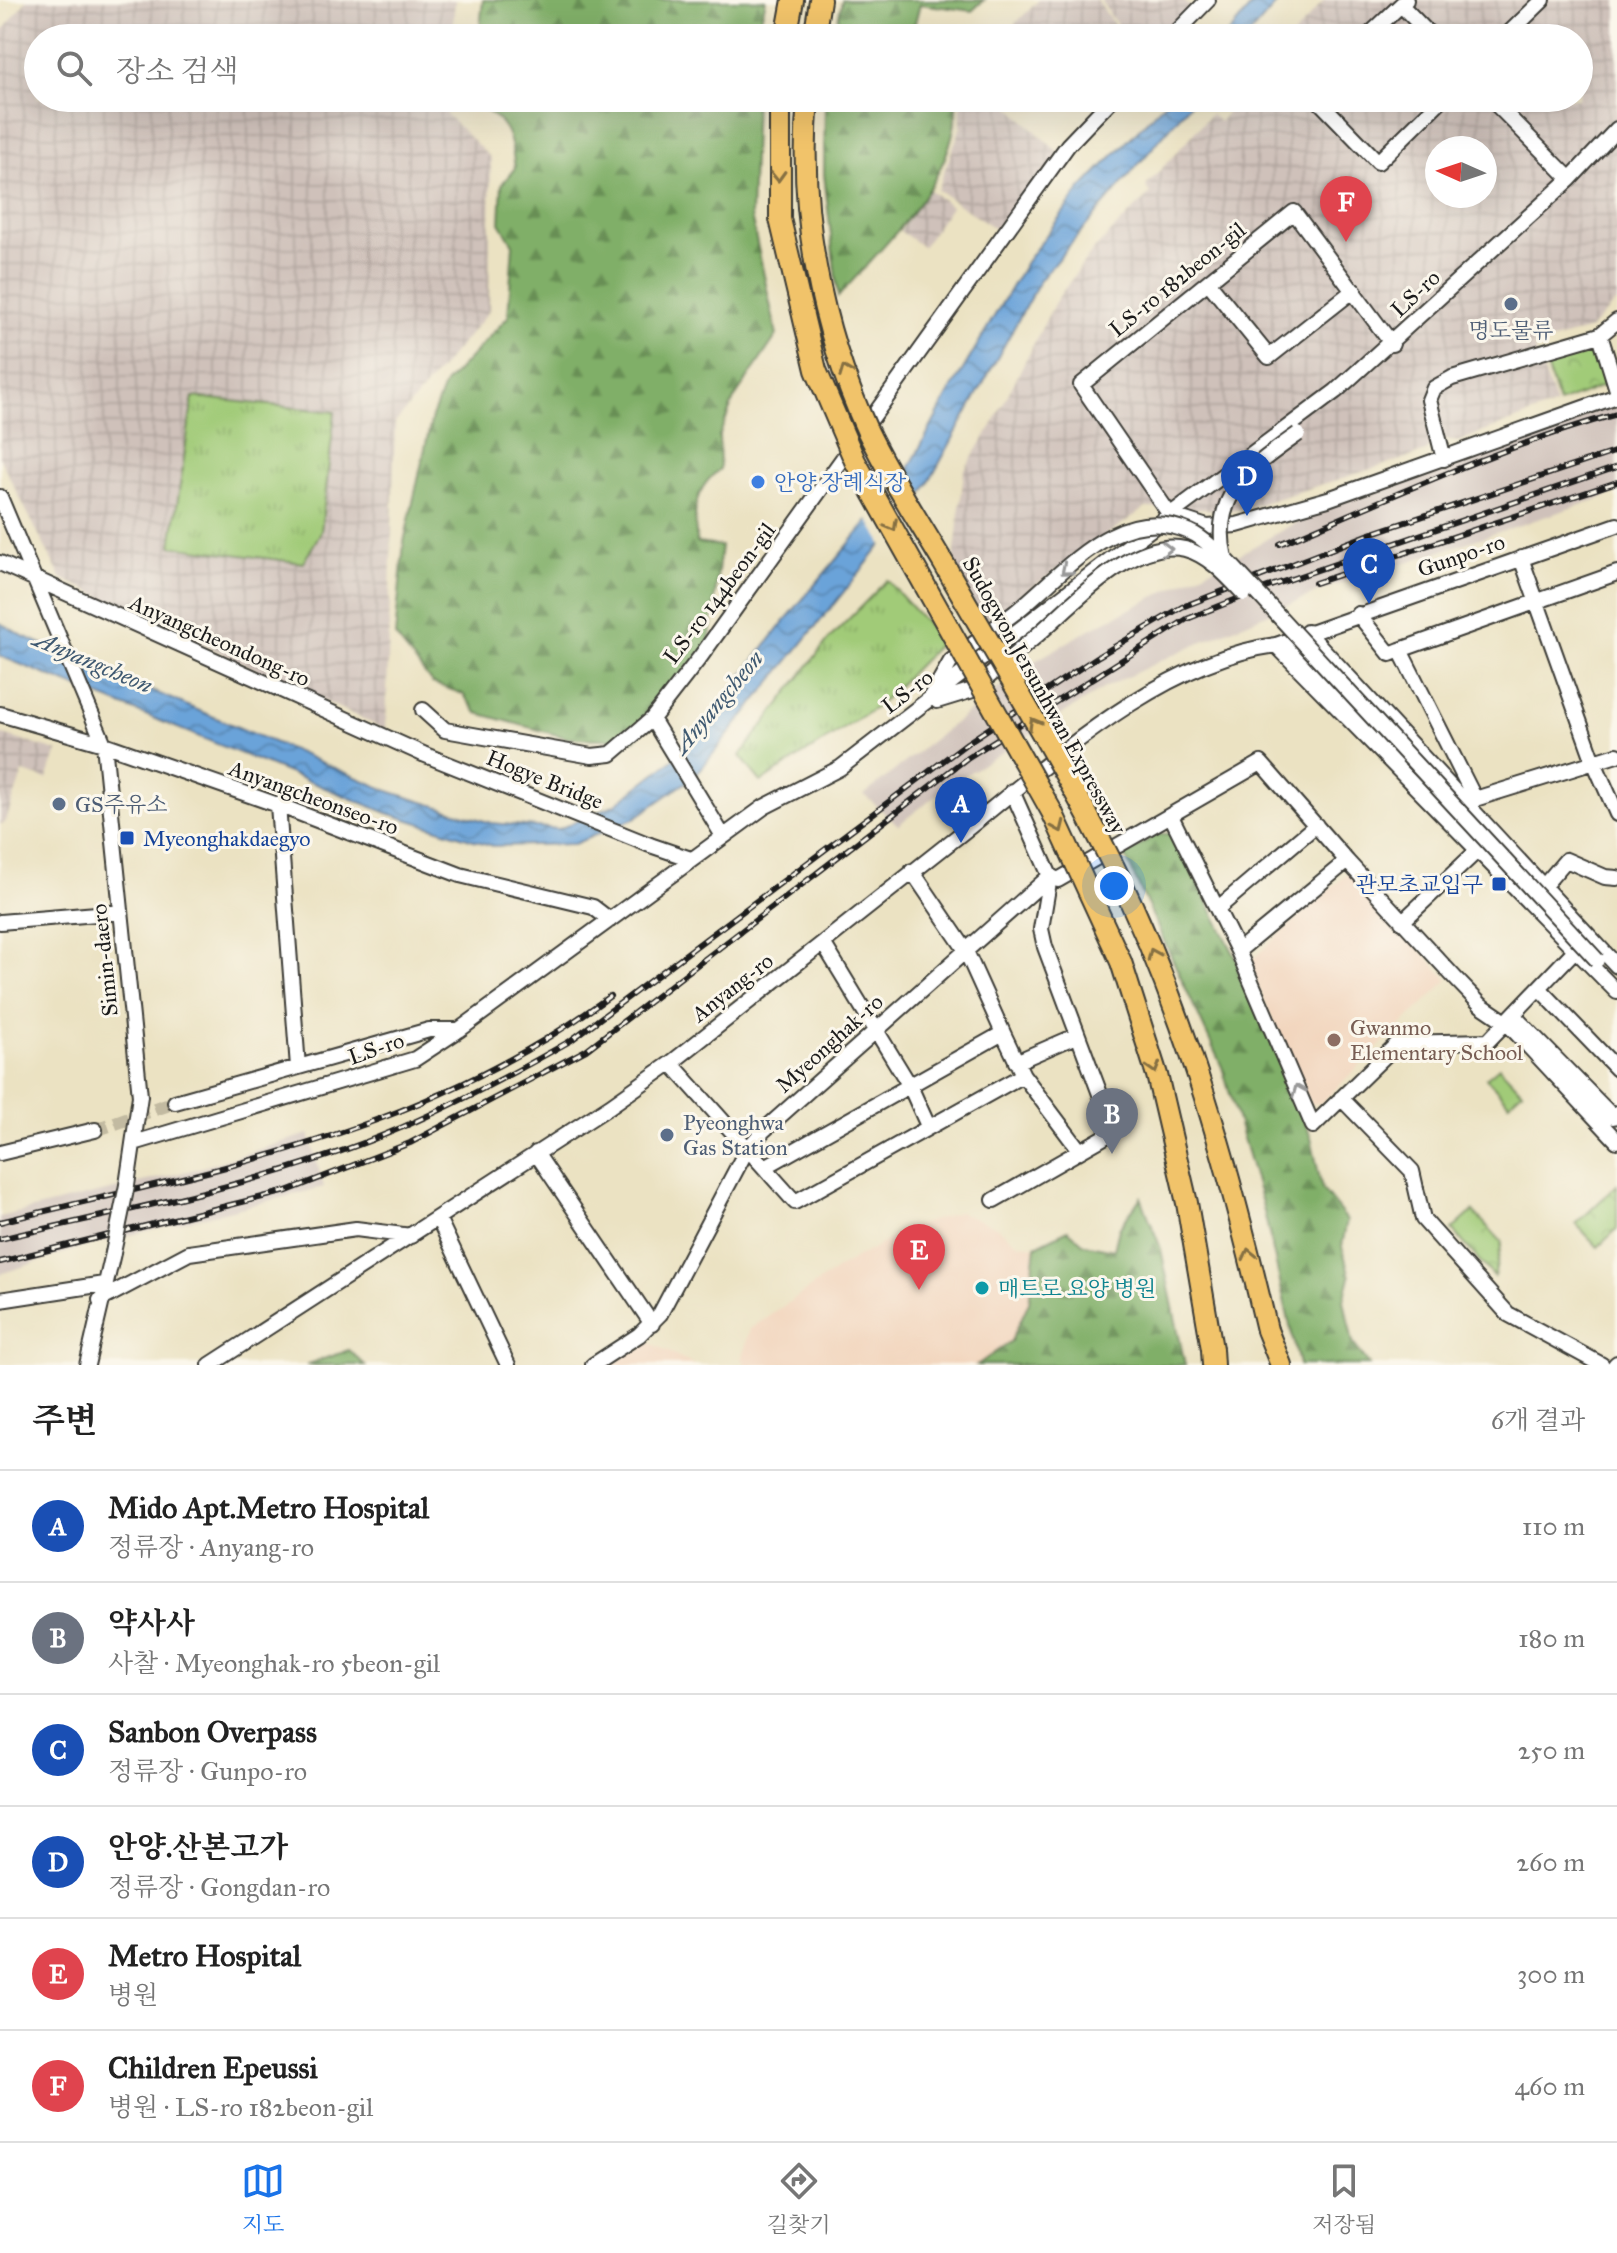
<!DOCTYPE html>
<html lang="ko">
<meta charset="utf-8">
<style>
:root{--surface:#fff;--page:#f2f2f2;--text:#222;--muted:#767676;--line:#e0e0e0;--accent:#1a73e8}
body{margin:0;font-family:"IM FELL Great Primer","Noto Serif KR",serif;background:var(--page);color:var(--text)}
.compass{position:absolute;left:1425px;top:136px;width:72px;height:72px;border-radius:50%;background:var(--surface);box-shadow:0 8px 32px #0002;rotate:273deg}
.you{position:absolute;left:1114px;top:886px;width:28px;height:28px;margin:-20px;border:6px solid #fff;border-radius:50%;background:#1a73e8;box-shadow:0 0 0 12px #1a73e833}
.badge{display:grid;place-items:center;width:52px;height:52px;border-radius:50%;background:var(--accent);color:#fff;font-size:26px;font-weight:700}
.pin{position:absolute;translate:-50% -66px;filter:drop-shadow(0 2px 4px #0008)}
.pin::after{content:'';position:absolute;top:42px;width:28px;height:24px;background:inherit;clip-path:polygon(0 0,100% 0,50% 100%)}
.list{margin:0;padding:0;list-style:none}
h2{display:flex;justify-content:space-between;align-items:center;height:104px;margin:0;padding:0 32px;font-size:34px}
h2 small{font-size:26px;font-weight:400;color:var(--muted)}
.list li{display:grid;grid-template-columns:52px 1fr auto;gap:24px;align-items:center;box-sizing:border-box;height:112px;padding:0 32px;border-top:2px solid var(--line)}
.list b{display:block;font-size:30px;white-space:nowrap}
.list p{margin:0;font-size:26px;white-space:nowrap;color:var(--muted)}
.list em{font-size:26px;font-style:normal;color:var(--muted)}
.icon{flex:none;width:44px;height:44px;fill:none;stroke:currentColor;stroke-width:2;stroke-linecap:round;stroke-linejoin:round}
.map{position:relative;flex:none;width:1617px;height:1365px;overflow:hidden}
.search{position:absolute;background:var(--surface);box-shadow:0 8px 32px #0002;left:24px;right:24px;top:24px;height:88px;display:flex;align-items:center;gap:20px;box-sizing:border-box;padding:0 28px;border-radius:44px;color:var(--muted);font-size:30px}
.sheet{height:776px;background:var(--surface)}
nav{display:flex;justify-content:space-around;align-items:center;box-sizing:border-box;height:112px;border-top:2px solid var(--line);background:var(--surface);font-size:22px;color:var(--muted)}
nav a{display:grid;justify-items:center;gap:4px}
nav .on{color:var(--accent)}
.map>svg:first-child{display:block}
.built{fill:#f2d5bd}
.industrial{fill:url(#industrial-grid);fill-rule:evenodd}
.railway{fill:#cfc1ba}
.grass{fill:url(#grass-tufts);stroke:#5e744a;stroke-width:2}
.forest{fill:url(#forest-firs);stroke:#4e6642;stroke-width:2}
.park{fill:url(#park-crowns);stroke:#5e744a;stroke-width:2}
.water{fill:url(#water-waves);stroke:#43607a;stroke-width:2}
.pier{fill:#ebe2c2}
.lines{fill:none;stroke-linecap:round;stroke-linejoin:round}
.minor-tunnel{stroke:#c2baa1;stroke-width:14;stroke-dasharray:14 7;stroke-linecap:butt}
.minor-casing{stroke:#3b3a35;stroke-width:18}
.highway-casing{stroke:#3b3a35;stroke-width:24}
.minor{stroke:#fff;stroke-width:14}
.highway{stroke:#f1c36a;stroke-width:20}
.rail-casing{stroke:#1c1c1c;stroke-width:6}
.rail{stroke:#fbf7ec;stroke-width:3;stroke-dasharray:9;stroke-linecap:butt}
.minor-bridge-casing{stroke:#3b3a35;stroke-width:18;stroke-linecap:butt}
.highway-bridge-casing{stroke:#3b3a35;stroke-width:24;stroke-linecap:butt}
.minor-bridge{stroke:#fff;stroke-width:14}
.highway-bridge{stroke:#f1c36a;stroke-width:20}
.oneway{stroke:#867043}
.oneway2{stroke:#999}
.service-dot{fill:#5c6f8a;stroke:#fbf7ec;stroke-width:3}
.shop-dot{fill:#3f7fe0;stroke:#fbf7ec;stroke-width:3}
.transit-dot{fill:#1a4fb4;stroke:#fbf7ec;stroke-width:3}
.education-dot{fill:#8d6e63;stroke:#fbf7ec;stroke-width:3}
.culture-dot{fill:#0f9aa8;stroke:#fbf7ec;stroke-width:3}
.labels{text-anchor:middle;stroke-width:6;stroke-linejoin:round;paint-order:stroke}
.street-label{font-size:22px;fill:#1c1c1c;stroke:#fbf7ec}
.service-label{font-size:22px;fill:#4e5e75;stroke:#fbf7ec;text-anchor:start}
.shop-label{font-size:22px;fill:#366cbe;stroke:#fbf7ec;text-anchor:start}
.transit-label{font-size:22px;fill:#164399;stroke:#fbf7ec;text-anchor:start}
.education-label{font-size:22px;fill:#785e54;stroke:#fbf7ec;text-anchor:start}
.culture-label{font-size:22px;fill:#0d838f;stroke:#fbf7ec;text-anchor:start}
.water-label{font-size:24px;font-style:italic;fill:#3f5971;stroke:#fbf7ec}
</style>
<div class="map">
<svg width="1617" height="1365" viewBox="0 0 1617 1365">
<defs>
<pattern id="industrial-grid" width="8" height="8" patternUnits="userSpaceOnUse" patternTransform="scale(2)"><rect width="8" height="8" fill="#cfc1ba"/><path d="M0 4h8M4 0v8" fill="none" stroke="#b1a59f"/></pattern>
<pattern id="grass-tufts" width="24" height="20" patternUnits="userSpaceOnUse" patternTransform="scale(2)"><rect width="24" height="20" fill="#a1cb78"/><path d="M3 7l-1-3M5 7V3M7 7l1-3M15 17l-1-3M17 17v-4M19 17l1-3" fill="none" stroke="#8aae67"/></pattern>
<pattern id="forest-firs" width="22" height="20" patternUnits="userSpaceOnUse" patternTransform="scale(2)"><rect width="22" height="20" fill="#80af68"/><path d="M5 1l3.5 6h-7zM16 11l3.5 6h-7z" fill="#688e55"/></pattern>
<pattern id="park-crowns" width="20" height="18" patternUnits="userSpaceOnUse" patternTransform="scale(2)"><rect width="20" height="18" fill="#a1cb78"/><path d="M2 6a3 3 0 1 1 6 0M12 15a3 3 0 1 1 6 0" fill="none" stroke="#8aae67"/></pattern>
<pattern id="water-waves" width="16" height="10" patternUnits="userSpaceOnUse" patternTransform="scale(2)"><rect width="16" height="10" fill="#6aa3d9"/><path d="M0 5q4-4 8 0t8 0" fill="none" stroke="#5684af"/></pattern>
</defs>
<rect width="100%" height="100%" fill="#fbf7ec"/>
<filter id="ink" filterUnits="userSpaceOnUse"><feTurbulence type="fractalNoise" baseFrequency=".0125" numOctaves="2"/><feDisplacementMap in="SourceGraphic" scale="16" xChannelSelector="R" yChannelSelector="G"/><feConvolveMatrix kernelMatrix="1 2 1 2 8 2 1 2 1" color-interpolation-filters="sRGB"/></filter>
<filter id="wash" filterUnits="userSpaceOnUse"><feTurbulence type="fractalNoise" baseFrequency=".006" numOctaves="4" result="noise"/><feDisplacementMap in="SourceGraphic" scale="32" xChannelSelector="R" yChannelSelector="G"/><feGaussianBlur stdDeviation="1.8" result="paint"/><feColorMatrix in="noise" values="0 0 0 0 0 0 0 0 0 0 0 0 0 0 0 0 0 1.4 0 .05"/><feComposite in="paint" operator="in"/></filter>
<g filter="url(#wash)">
<rect width="100%" height="100%" fill="#ebe2c2"/>
<path class="built" d="M1349 872 1448 980 1321 1103 1310 1104 1248 963Z
M959 1212 997 1227 1019 1244 1036 1246 1029 1302 1011 1341 977 1365H746L742 1358 750 1329 845 1264 912 1227Z
M641 1338 695 1365H600Z"/>
<path class="industrial" d="M27 0H455L452 38H38V98H447L446 114 491 158 489 311 395 423 386 730 61 578 0 459V34Z
M1039 0H1097L1123 38H1027L1014 25Z
M1100 0H1183L1193 9 1166 38H1126Z
M1324 0H1617V301L1590 329 1534 346 1556 405 1457 442 1447 439 1432 443 1426 452 1240 510 1145 508 984 621 953 568 964 471 993 424 1055 302 1093 250 1151 193 1146 186 1211 114 1219 122 1241 98H1579V38H1292ZM1437 148H1485V196H1437Z
M961 98H1001L1060 154 1003 234 937 190 961 127Z
M929 190 951 206 923 247 900 231Z
M0 734 57 751 47 779 23 772 5 823 0 824Z"/>
<path class="railway" d="M1617 403V493L1328 588 1194 645 1106 687 951 784 898 825 864 795 1025 667 1092 628 1242 553 1316 511Z
M309 1134 324 1187 90 1245 0 1274V1217L196 1169Z"/>
<path class="grass" d="M193 397 335 412 321 532 303 563 171 546Z
M887 580 942 641 878 706 761 782 740 756 828 640Z"/>
<path class="forest" d="M483 0H766L756 38H479Z
M842 0H984L972 11 920 4 913 30 925 38H834Z
M476 98H755L751 216 777 335 734 399 719 436 720 469C693 490 693 511 697 543L721 546 709 645 635 740 568 738 477 713 463 694 432 683 395 636 404 542 432 417 445 384 508 317 513 244 500 223 502 184 515 168C510 132 508 123 476 104Z
M825 98H956C961 176 886 242 838 297L824 174Z
M1173 833 1236 958 1279 1059 1311 1137 1322 1189 1347 1220 1342 1246 1350 1277 1344 1300 1353 1343 1369 1365H1299L1262 1203 1222 1067 1125 856 1155 835Z
M1141 1197 1161 1249 1185 1365H977L1011 1341 1029 1302 1036 1246 1068 1230 1084 1244 1114 1250 1119 1229Z
M349 1350 365 1365H306Z"/>
<path class="park" d="M1596 347 1608 384 1559 403 1546 366Z
M1499 1067 1522 1091 1509 1103 1486 1078Z
M1617 1185V1229L1598 1247 1576 1224Z
M1473 1211 1502 1242 1494 1277 1452 1230Z"/>
<path class="water" d="M1256 0H1280L1247 38H1225Z
M1169 98H1195L1040 280 922 495 695 776 633 819 574 844 493 846 387 813 0 656V623L25 637 391 792 491 823 559 829 616 804 684 751 783 623 904 478 947 397 1026 262 1081 189Z"/>
<path class="pier" d="M905 468 923 501 885 549 867 517Z"/>
</g>
<g filter="url(#ink)">
<g class="lines">
<path class="minor-tunnel" d="M95 1130 175 1102"/>
<defs>
<path id="minor" d="M1401 5 1433 38
M1171 38 1208 0
M1366 38 1406 0
M1504 38 1543 0
M1316 98 1378 162 1443 98
M1490 98 1570 179
M1208 282 1269 357 1354 290
M1600 335 1617 390
M1392 344 1294 212 1081 385 1170 515 1207 527 1237 525 1328 499 1617 396
M1444 459 1429 400 1434 388 1452 378 1600 335 1617 321
M0 497 104 744 140 1096 127 1185
M1521 558 1594 762 1617 814
M0 563 423 754
M1358 614 1390 654 1400 650 1475 799 1468 809
M1307 632 1617 966
M1276 645 1617 992
M1295 647 1401 759
M1400 650 1617 573
M930 698 951 661 1017 611
M937 701 973 690 1035 637
M423 710 445 730 592 756 611 754 652 719 701 656 1068 145 1113 98
M0 714 104 744 278 805 460 875 593 907 610 920
M652 719 723 836
M1012 791 1050 876
M1475 799 1617 755
M278 805 298 1067
M1171 816 1238 951 1313 1126 1398 1043 1488 1041 1576 949
M650 845 691 859
M1347 861 1456 979 1481 1005 1506 1022 1617 1141
M1050 876 1058 880 1261 763 1347 861 1238 951
M1542 888 1566 860 1605 877 1617 878
M1217 909 1316 825
M0 922 121 912
M1402 922 1478 850
M823 943 910 1086 928 1126
M1539 988 1617 1069
M1513 1015 1613 1117 1617 1113
M1003 1033 1023 1075 1080 1151
M1016 1062 1078 1035
M671 1063 795 1202 1023 1075
M1341 1098 1412 1171 1423 1219 1508 1314 1602 1365
M175 1102 429 1030H458
M134 1143 415 1059 459 1030 764 807 840 768 1112 558 1336 391 1570 179 1617 129
M0 1153 95 1130
M536 1153 652 1324
M765 1167 1003 1033 965 949 912 871
M994 1200 1108 1135 1112 1126 1045 947 1041 929 1050 876
M438 1218 508 1365
M0 1300 104 1284
M100 1300 189 1253 356 1229 411 1236
M87 1365 113 1253
M210 1365 610 1106 671 1063C767 988 861 912 957 837 1047 766 1157 661 1276 645L1617 525
M593 1365 639 1335 660 1314 746 1151 763 1131 1050 876
M1615 1365 1617 1363"/>
<path id="highway" d="M786 38 793 0
M814 38 820 0
M1267 1330 1281 1365
M1212 1349 1213 1365"/>
</defs>
<use href="#minor" class="minor-casing"/>
<use href="#highway" class="highway-casing"/>
<use href="#minor" class="minor"/>
<use href="#highway" class="highway"/>
<defs>
<path id="rail" d="M1280 544C1391 497 1501 446 1617 414
M1315 583 1617 482
M0 1222C219 1168 423 1134 610 996
M0 1239C134 1208 276 1182 403 1127 460 1102 516 1072 570 1041L967 743 1097 657 1182 607 1370 534 1617 451
M0 1262 287 1191 410 1143 586 1050 967 758 1187 619 1262 589 1617 467"/>
</defs>
<use href="#rail" class="rail-casing"/>
<use href="#rail" class="rail"/>
<defs>
<path id="minor-bridge" d="M1225 558C1209 494 1252 467 1298 434
M1017 611C1067 570 1120 501 1190 532 1203 537 1214 550 1225 558L1597 960
M1035 637C1073 605 1132 537 1185 549 1209 555 1228 577 1244 594
M423 754 650 845
M113 1253 127 1185"/>
<path id="highway-bridge" d="M780 98V219L816 370 855 461 1052 812 1121 962 1157 1075 1187 1203 1212 1349
M808 98C798 212 820 326 867 430 889 476 918 520 944 564 1001 664 1063 764 1114 867 1187 1015 1230 1171 1267 1330"/>
</defs>
<use href="#minor-bridge" class="minor-bridge-casing"/>
<use href="#highway-bridge" class="highway-bridge-casing"/>
<use href="#minor-bridge" class="minor-bridge"/>
<use href="#highway-bridge" class="highway-bridge"/>
</g>
<defs><path id="oneway-chevron" d="M-2-3.5L2.5 0L-2 3.5" fill="none" stroke-width="1.6" stroke-linecap="round" stroke-linejoin="round" transform="scale(2)"/></defs>
<g class="oneway">
<use href="#oneway-chevron" transform="translate(778 176) rotate(88)"/>
<use href="#oneway-chevron" transform="translate(845 371) rotate(-111)"/>
<use href="#oneway-chevron" transform="translate(892 526) rotate(61)"/>
<use href="#oneway-chevron" transform="translate(1034 723) rotate(-120)"/>
<use href="#oneway-chevron" transform="translate(1059 827) rotate(66)"/>
<use href="#oneway-chevron" transform="translate(1153 954) rotate(-114)"/>
<use href="#oneway-chevron" transform="translate(1154 1068) rotate(73)"/>
<use href="#oneway-chevron" transform="translate(1249 1254) rotate(-103)"/>
</g>
<g class="oneway2">
<use href="#oneway-chevron" transform="translate(1167 549) rotate(-1)"/>
<use href="#oneway-chevron" transform="translate(1066 570) rotate(140)"/>
<use href="#oneway-chevron" transform="translate(1298 1090) rotate(-113)"/>
</g>
</g>
<g class="service-dot">
<circle cx="1511" cy="304" r="8"/>
<circle cx="59" cy="804" r="8"/>
<circle cx="667" cy="1135" r="8"/>
</g>
<circle class="shop-dot" cx="758" cy="482" r="8"/>
<g class="transit-dot">
<rect x="119" y="830" width="16" height="16" rx="4"/>
<rect x="1491" y="876" width="16" height="16" rx="4"/>
</g>
<circle class="education-dot" cx="1334" cy="1040" r="8"/>
<circle class="culture-dot" cx="982" cy="1288" r="8"/>
<g class="labels">
<g class="street-label">
<text transform="translate(1177 279) rotate(-39)" y="8">LS-ro 182beon-gil</text>
<text transform="translate(1415 293) rotate(-43)" y="8">LS-ro</text>
<text transform="translate(1461 555) rotate(-19)" y="8">Gunpo-ro</text>
<text transform="translate(719 593) rotate(-53)" y="8">LS-ro 144beon-gil</text>
<text transform="translate(220 640) rotate(24)" y="8">Anyangcheondong-ro</text>
<text transform="translate(907 691) rotate(-37)" y="8">LS-ro</text>
<text transform="translate(1045 695) rotate(61)" y="8">Sudogwon Je1sunhwan Expressway</text>
<text transform="translate(545 779) rotate(22)" y="8">Hogye Bridge</text>
<text transform="translate(314 797) rotate(20)" y="8">Anyangcheonseo-ro</text>
<text transform="translate(104 960) rotate(-96)" y="8">Simin-daero</text>
<text transform="translate(732 987) rotate(-38)" y="8">Anyang-ro</text>
<text transform="translate(829 1043) rotate(-42)" y="8">Myeonghak-ro</text>
<text transform="translate(376 1048) rotate(-19)" y="8">LS-ro</text>
</g>
<g class="service-label">
<text x="1511" y="338" text-anchor="middle">명도물류</text>
<text x="75" y="812">GS주유소</text>
<text x="683" y="1130">Pyeonghwa<tspan x="683" dy="25">Gas Station</tspan></text>
</g>
<g class="shop-label">
<text x="774" y="490">안양 장례식장</text>
</g>
<g class="transit-label">
<text x="143" y="846">Myeonghakdaegyo</text>
<text x="1483" y="892" text-anchor="end">관모초교입구</text>
</g>
<g class="education-label">
<text x="1350" y="1035">Gwanmo<tspan x="1350" dy="25">Elementary School</tspan></text>
</g>
<g class="culture-label">
<text x="998" y="1296">매트로 요양 병원</text>
</g>
<g class="water-label">
<text transform="translate(93 662) rotate(23)" y="8">Anyangcheon</text>
<text transform="translate(718 702) rotate(-50)" y="8">Anyangcheon</text>
</g>
</g>
</svg>
<svg class="compass" viewBox="-18 -18 36 36"><path d="M0-13l5 13h-10z" fill="#e53935"/><path d="M0 13l5-13h-10z" fill="#767676"/></svg>
<div class="you"></div>
<div class="pin badge" style="left:961px;top:843px;background:#1a4fb4">A</div>
<div class="pin badge" style="left:1112px;top:1154px;background:#6b7280">B</div>
<div class="pin badge" style="left:1369px;top:604px;background:#1a4fb4">C</div>
<div class="pin badge" style="left:1247px;top:516px;background:#1a4fb4">D</div>
<div class="pin badge" style="left:919px;top:1290px;background:#e0444e">E</div>
<div class="pin badge" style="left:1346px;top:242px;background:#e0444e">F</div>
<div class="search"><svg class="icon" aria-label="search" viewBox="0 0 24 24"><circle cx="10" cy="10" r="6"/><path d="M15 15l6 6"/></svg>장소 검색</div>
</div>
<section class="sheet">
<h2>주변<small>6개 결과</small></h2>
<ul class="list">
<li><span class="badge" style="background:#1a4fb4">A</span><div><b>Mido Apt.Metro Hospital</b><p>정류장 · Anyang-ro</p></div><em>110 m</em></li>
<li><span class="badge" style="background:#6b7280">B</span><div><b>약사사</b><p>사찰 · Myeonghak-ro 5beon-gil</p></div><em>180 m</em></li>
<li><span class="badge" style="background:#1a4fb4">C</span><div><b>Sanbon Overpass</b><p>정류장 · Gunpo-ro</p></div><em>250 m</em></li>
<li><span class="badge" style="background:#1a4fb4">D</span><div><b>안양.산본고가</b><p>정류장 · Gongdan-ro</p></div><em>260 m</em></li>
<li><span class="badge" style="background:#e0444e">E</span><div><b>Metro Hospital</b><p>병원</p></div><em>300 m</em></li>
<li><span class="badge" style="background:#e0444e">F</span><div><b>Children Epeussi</b><p>병원 · LS-ro 182beon-gil</p></div><em>460 m</em></li>
</ul>
</section>
<nav>
<a class="on"><svg class="icon" aria-label="map" viewBox="0 0 24 24"><path d="M3 6l6-2 6 2 6-2v14l-6 2-6-2-6 2zM9 4v14M15 6v14"/></svg>지도</a>
<a><svg class="icon" aria-label="directions" viewBox="0 0 24 24"><path d="M12 3l9 9-9 9-9-9zM9 14v-3h6M13 9l2 2-2 2"/></svg>길찾기</a>
<a><svg class="icon" aria-label="saved" viewBox="0 0 24 24"><path d="M7 4h10v16l-5-4-5 4z"/></svg>저장됨</a>
</nav>
